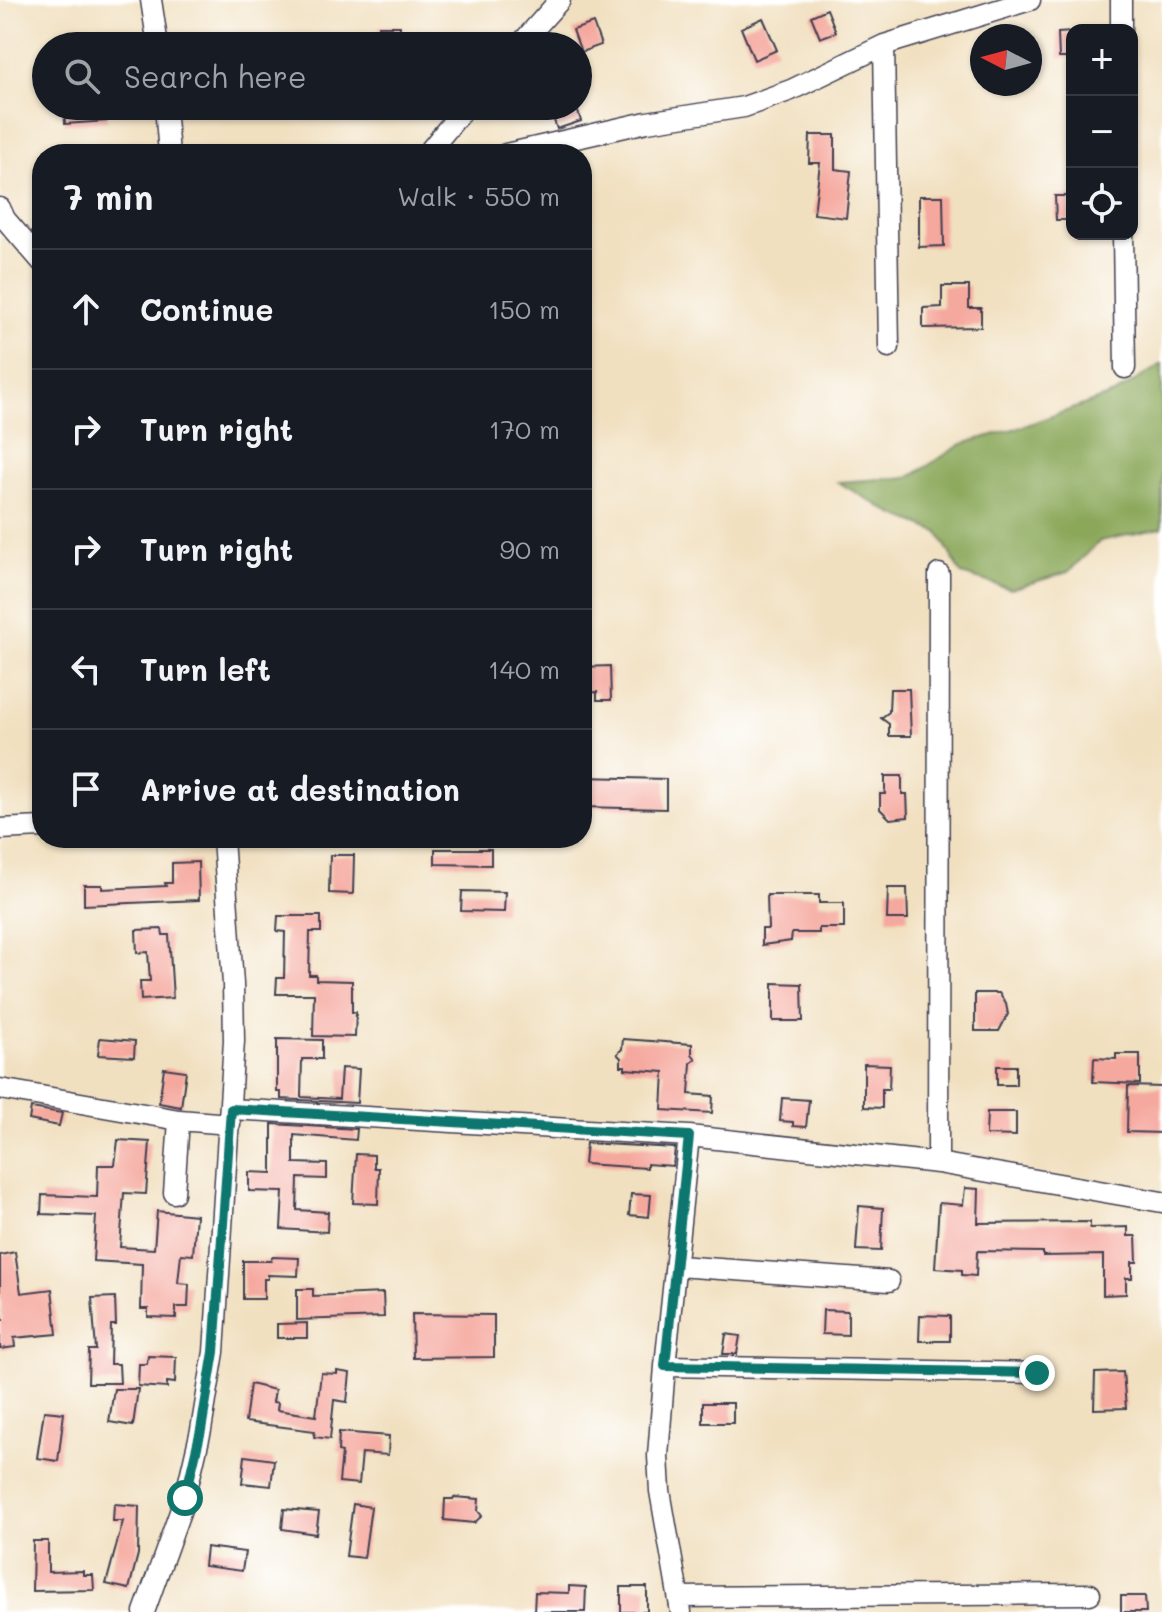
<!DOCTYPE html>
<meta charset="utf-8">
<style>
:root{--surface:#171b24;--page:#242831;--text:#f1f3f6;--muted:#9ea1a6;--line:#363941}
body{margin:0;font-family:Mali,sans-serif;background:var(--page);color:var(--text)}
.controls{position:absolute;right:24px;top:24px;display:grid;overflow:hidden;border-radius:16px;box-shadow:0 2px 6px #0004}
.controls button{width:72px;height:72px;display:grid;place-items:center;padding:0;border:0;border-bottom:2px solid var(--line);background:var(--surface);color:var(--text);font:40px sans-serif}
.compass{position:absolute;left:970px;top:24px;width:72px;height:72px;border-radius:50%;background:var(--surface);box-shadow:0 2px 6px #0004;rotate:276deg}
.stop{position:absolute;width:24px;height:24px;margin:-18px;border:6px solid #0f766e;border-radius:50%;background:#fff}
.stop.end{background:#0f766e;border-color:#fff;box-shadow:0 2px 8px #0008}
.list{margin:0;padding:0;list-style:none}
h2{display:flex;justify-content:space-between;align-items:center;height:104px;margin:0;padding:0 32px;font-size:34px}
h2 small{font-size:26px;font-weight:400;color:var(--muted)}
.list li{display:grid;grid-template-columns:52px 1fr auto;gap:24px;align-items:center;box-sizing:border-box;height:120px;padding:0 32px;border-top:2px solid var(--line)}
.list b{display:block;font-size:30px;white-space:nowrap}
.list em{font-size:26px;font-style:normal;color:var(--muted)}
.icon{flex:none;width:44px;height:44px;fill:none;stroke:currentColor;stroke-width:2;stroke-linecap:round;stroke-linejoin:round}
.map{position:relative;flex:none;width:1162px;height:1612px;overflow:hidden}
.search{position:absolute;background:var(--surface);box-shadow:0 2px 6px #0004;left:32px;top:32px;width:560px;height:88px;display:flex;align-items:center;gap:20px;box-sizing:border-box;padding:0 28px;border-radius:44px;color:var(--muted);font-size:30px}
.panel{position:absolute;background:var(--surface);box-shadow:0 2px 6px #0004;left:32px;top:144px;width:560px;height:704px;border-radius:32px}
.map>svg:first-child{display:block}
.forest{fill:#8ba85a;stroke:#56654a;stroke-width:2}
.building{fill:#f5a89e}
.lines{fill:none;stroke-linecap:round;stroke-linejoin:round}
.minor-casing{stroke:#413e4f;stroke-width:23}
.minor{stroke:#fff;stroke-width:20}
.route{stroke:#0f766e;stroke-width:10}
</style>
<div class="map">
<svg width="1162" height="1612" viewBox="0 0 1162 1612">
<rect width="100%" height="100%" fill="#fff"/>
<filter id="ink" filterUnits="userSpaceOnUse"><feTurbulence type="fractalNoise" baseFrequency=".0125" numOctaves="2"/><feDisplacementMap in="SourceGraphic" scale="16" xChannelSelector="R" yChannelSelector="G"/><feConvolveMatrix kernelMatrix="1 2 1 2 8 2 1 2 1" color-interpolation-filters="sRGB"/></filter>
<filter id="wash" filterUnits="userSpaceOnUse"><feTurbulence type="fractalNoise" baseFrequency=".006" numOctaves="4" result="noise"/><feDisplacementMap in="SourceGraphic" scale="32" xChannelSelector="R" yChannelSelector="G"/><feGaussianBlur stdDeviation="1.8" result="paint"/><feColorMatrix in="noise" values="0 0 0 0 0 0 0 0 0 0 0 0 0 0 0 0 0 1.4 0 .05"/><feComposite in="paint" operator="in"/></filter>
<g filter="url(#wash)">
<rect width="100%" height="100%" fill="#f1e0c0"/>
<path class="forest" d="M1162 364V528L1100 541 1068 572 1011 589 961 574 938 532 893 514 838 482 910 477 962 444 1024 426 1114 394Z"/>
<g id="blocks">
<path class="building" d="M827 9 836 32 820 38 811 16Z
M763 18 777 50 754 60 741 28Z
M593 23 601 45 581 52 573 30Z
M379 26H400L399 46H379Z
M1072 32V58H1059L1058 33Z
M64 106H106L107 121 65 124Z
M549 106H576L581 121 557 129Z
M810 135H835V169L851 171 846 218 814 214 820 163H809Z
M919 196H943L944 246 919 247Z
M1055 196H1072V220H1056Z
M942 286H969V308H981V327L923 328V308L942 307Z
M610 666 611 700H597V692L582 693V667Z
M890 689H909L911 736H889V724L881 718 889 712Z
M885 776H902V794H907L908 817 890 819 880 809V794H885Z
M582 777 666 779V809L582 807Z
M435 849H491V865L435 864Z
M330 855H354L353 894 329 893Z
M198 862 199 900 84 905V885H102V889L166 886 165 883H172V863Z
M888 888H907L908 919H887Z
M462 891 505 892 504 912 461 911Z
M767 895H819V903H844V928H819V933H792L791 941 762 945V929H768Z
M278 916H321V932H310L309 975H316V980L352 981V1012H356L355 1037 313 1036 314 994H276L277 978H284L285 932 277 931Z
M162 929 163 935H169L173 998 141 1000 140 981H150L148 952 137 953 136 930Z
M773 983 802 984 803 1021H773Z
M975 993H999L1006 1004 1008 1014 999 1031H975Z
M100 1038 135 1041 134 1057 98 1055Z
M277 1039 322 1040V1059H302L301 1097 339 1099 341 1068 359 1069 357 1103 281 1099V1092H277Z
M623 1039 692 1044V1054L696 1059 691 1063 689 1094 713 1096 712 1113 662 1110 664 1072 625 1069V1066H621V1058L617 1054 622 1049Z
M1116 1054H1140V1084L1093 1082 1094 1058 1116 1059Z
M864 1064 890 1065 889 1089H882V1108L864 1107Z
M997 1066H1016V1085H997Z
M164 1068 186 1071 181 1107 159 1103Z
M1128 1086 1162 1087V1133L1127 1132Z
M782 1098 809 1100 806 1127 793 1126V1122L780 1121Z
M31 1108 62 1113 59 1126 29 1120Z
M987 1112H1016V1136L986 1135Z
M272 1124 357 1129 356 1140 294 1135V1163L327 1164V1179L298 1178 297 1210 328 1212 327 1232 281 1229 283 1192 249 1191V1172L272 1173Z
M118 1140 150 1142 146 1194 124 1193 120 1247 154 1249 157 1211 196 1215 193 1255 181 1254 178 1283 189 1284 188 1307H176V1318L148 1317V1309H141L142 1264 93 1261 96 1216 41 1214 42 1195 97 1197 98 1165H115Z
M586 1143 675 1148 673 1166 647 1164V1168L584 1164Z
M356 1154 374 1155V1168H379L378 1204 353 1203Z
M965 1188 979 1189 978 1223 1090 1222V1228L1128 1227V1236H1136L1137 1262H1132V1278H1126V1294L1103 1295V1255L1043 1256V1252L977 1251 976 1276 962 1275V1270L935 1268 939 1203 963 1205Z
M631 1194 651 1195 649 1217 629 1215Z
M859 1206 883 1208 881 1251 856 1250Z
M15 1252 21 1293 52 1289 57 1334 14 1338 15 1347 0 1349V1320H3L0 1298V1255Z
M272 1257 299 1258 298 1276 268 1275V1279H264V1299H243V1261H271Z
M297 1289H313V1296L383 1293 384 1317 297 1320Z
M115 1297 116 1325H111L110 1364H119L120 1383H88L89 1350H96L92 1298Z
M823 1310 848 1311V1335L822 1334Z
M412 1314 494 1315V1357L413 1358Z
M920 1315 950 1316V1341H919Z
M307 1323V1338H277V1324Z
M726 1334 740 1336 737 1354H723Z
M148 1356 176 1357 175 1383 167 1382V1388L138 1386 139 1364H147Z
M337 1371 350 1373 347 1402 334 1400 330 1439 314 1437 315 1431 245 1422 250 1384 275 1390 273 1402 278 1403 277 1410 316 1416 321 1373 337 1374Z
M1123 1372 1126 1408 1094 1409 1095 1373Z
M114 1389H138L133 1426 109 1422Z
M703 1403H733V1423H703Z
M44 1411 64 1413 58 1461 37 1458Z
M339 1432 389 1436 388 1455 362 1453 359 1484 339 1482 342 1452 338 1451Z
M245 1456 274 1460 271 1486 242 1483Z
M454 1497 479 1499 478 1511 482 1516 474 1523 444 1520 445 1499H453Z
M114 1504 139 1506 138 1554 129 1589 106 1584 123 1521H113Z
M353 1504 371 1507 364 1558 346 1556Z
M284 1509 319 1512 316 1534 282 1529Z
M33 1541H48V1572L83 1571V1575H93L94 1590 32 1591Z
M206 1547 245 1552 242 1571 204 1566Z
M569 1586 586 1587 585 1612H534L535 1592 569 1593Z
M621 1587H647V1612H621Z
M1121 1596H1145L1146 1612H1121Z"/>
</g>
</g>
<g filter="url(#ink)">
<use href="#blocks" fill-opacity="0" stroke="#413e4f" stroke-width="2"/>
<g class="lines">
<defs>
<path id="minor" d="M151 0 158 46
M1121 0V30
M884 45 889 347
M519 46 560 0
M165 106 169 154
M427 154 466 106
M506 154 647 122 744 107 791 90 884 45 1030 0
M0 208 5 219 42 262
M1123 234 1125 368
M0 829 42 827
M0 1089 179 1120 230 1124
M231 1109 689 1136 938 1163 1162 1202
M938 1163 939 574
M174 1193 179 1120
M677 1266 889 1281
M665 1366 1037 1373
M679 1597 1090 1594
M144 1612 185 1498 201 1430 214 1352 234 1041 233 984 223 838
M681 1612 660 1491 658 1456 665 1366 689 1136"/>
</defs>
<use href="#minor" class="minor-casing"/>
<use href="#minor" class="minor"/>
</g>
</g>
<g class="lines" filter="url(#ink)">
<path class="route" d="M185 1498 201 1430 214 1352 231 1109 689 1136 665 1366 1037 1373"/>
</g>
</svg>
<div class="controls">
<button>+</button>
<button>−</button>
<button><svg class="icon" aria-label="locate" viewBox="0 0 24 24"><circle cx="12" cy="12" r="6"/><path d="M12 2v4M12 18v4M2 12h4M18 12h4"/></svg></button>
</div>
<svg class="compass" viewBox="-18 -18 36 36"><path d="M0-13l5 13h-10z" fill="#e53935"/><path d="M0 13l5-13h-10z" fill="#9ea1a6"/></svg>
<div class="stop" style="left:185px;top:1498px"></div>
<div class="stop end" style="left:1037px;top:1373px"></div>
<div class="search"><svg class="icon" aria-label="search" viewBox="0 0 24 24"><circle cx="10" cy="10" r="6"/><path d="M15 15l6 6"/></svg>Search here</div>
<section class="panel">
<h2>7 min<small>Walk · 550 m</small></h2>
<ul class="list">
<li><svg class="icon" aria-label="ahead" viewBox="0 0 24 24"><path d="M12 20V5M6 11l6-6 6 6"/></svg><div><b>Continue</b></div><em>150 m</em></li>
<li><svg class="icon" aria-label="right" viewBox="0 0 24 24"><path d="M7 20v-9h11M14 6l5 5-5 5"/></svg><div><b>Turn right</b></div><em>170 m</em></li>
<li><svg class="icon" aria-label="right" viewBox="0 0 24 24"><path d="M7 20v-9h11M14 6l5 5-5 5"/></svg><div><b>Turn right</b></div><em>90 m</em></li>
<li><svg class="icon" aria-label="left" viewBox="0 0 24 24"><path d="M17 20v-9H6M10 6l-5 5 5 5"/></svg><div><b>Turn left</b></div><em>140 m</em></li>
<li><svg class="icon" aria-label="arrive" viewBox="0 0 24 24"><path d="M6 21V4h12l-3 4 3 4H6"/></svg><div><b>Arrive at destination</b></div></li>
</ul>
</section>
</div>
